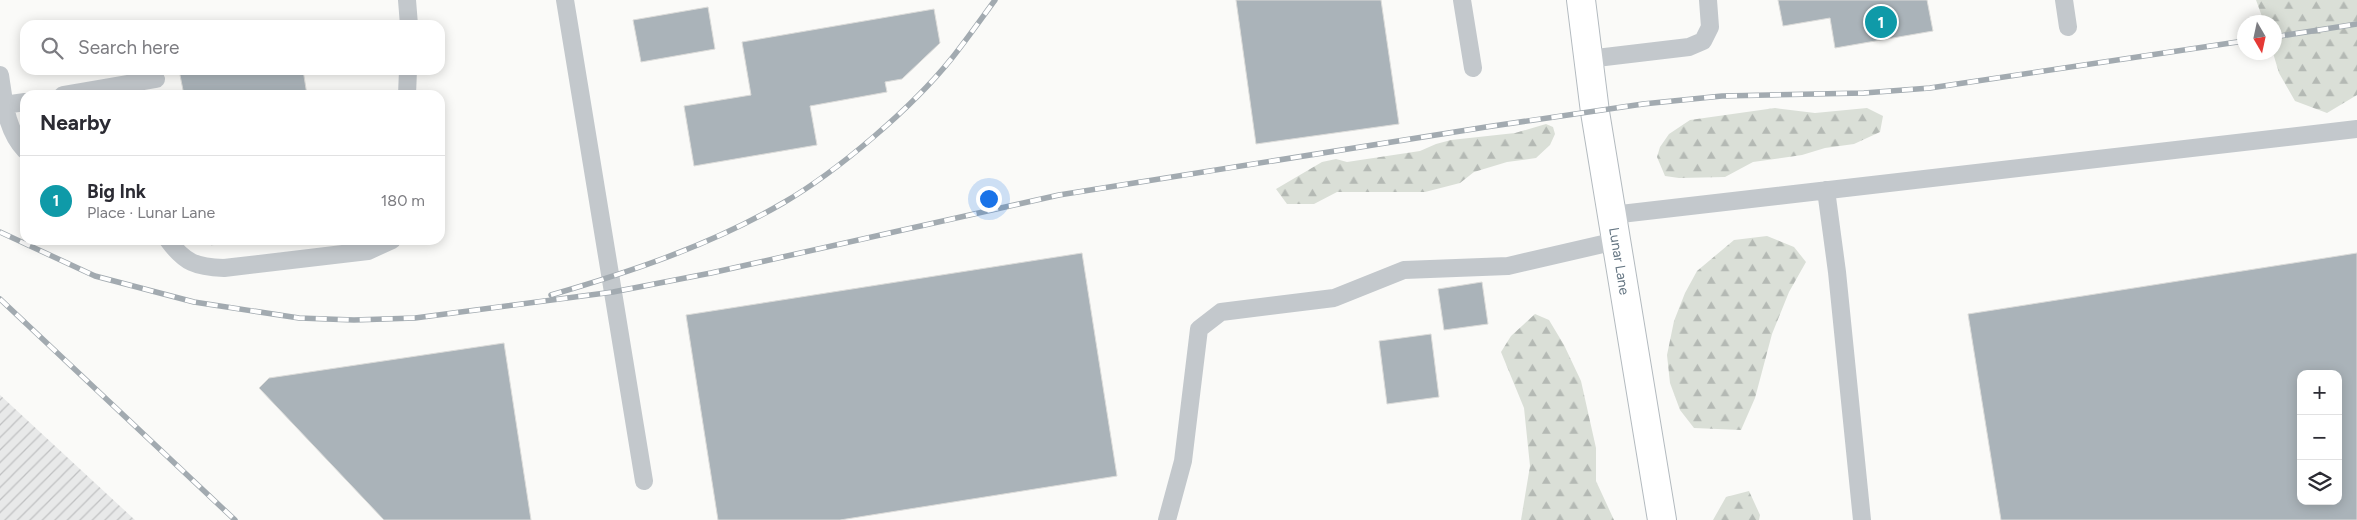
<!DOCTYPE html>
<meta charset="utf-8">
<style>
:root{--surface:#fff;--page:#f2f2f3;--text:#2b2b33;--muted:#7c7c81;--line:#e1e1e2;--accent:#db2777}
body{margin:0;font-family:Figtree,sans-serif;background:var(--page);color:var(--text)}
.controls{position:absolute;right:15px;bottom:15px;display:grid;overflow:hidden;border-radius:10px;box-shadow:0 2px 12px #0003}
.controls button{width:45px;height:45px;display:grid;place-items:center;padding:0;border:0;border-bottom:1px solid var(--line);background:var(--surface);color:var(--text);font:25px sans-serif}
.compass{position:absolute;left:2237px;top:15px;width:45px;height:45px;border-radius:50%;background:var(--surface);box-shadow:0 2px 12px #0003;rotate:171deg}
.you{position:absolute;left:988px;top:198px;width:18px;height:18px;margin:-12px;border:4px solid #fff;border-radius:50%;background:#1a73e8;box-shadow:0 0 0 8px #1a73e833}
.badge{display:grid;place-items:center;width:32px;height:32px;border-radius:50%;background:var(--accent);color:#fff;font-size:16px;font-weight:700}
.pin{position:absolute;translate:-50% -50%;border:2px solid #fff;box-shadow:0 1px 5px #0006}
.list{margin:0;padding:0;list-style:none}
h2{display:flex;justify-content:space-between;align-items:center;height:65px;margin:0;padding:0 20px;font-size:21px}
h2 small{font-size:16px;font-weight:400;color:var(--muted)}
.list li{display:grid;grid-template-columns:32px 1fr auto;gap:15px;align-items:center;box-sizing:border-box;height:90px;padding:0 20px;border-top:1px solid var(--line)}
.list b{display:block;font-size:19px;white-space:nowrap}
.list p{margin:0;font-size:16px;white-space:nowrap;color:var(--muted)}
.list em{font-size:16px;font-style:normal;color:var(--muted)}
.icon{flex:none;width:28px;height:28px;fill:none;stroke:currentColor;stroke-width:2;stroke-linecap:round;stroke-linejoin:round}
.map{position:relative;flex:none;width:2357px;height:520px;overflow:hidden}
.search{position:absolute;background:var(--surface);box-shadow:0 2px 12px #0003;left:20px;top:20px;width:425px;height:55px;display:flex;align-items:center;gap:12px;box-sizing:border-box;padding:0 18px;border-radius:15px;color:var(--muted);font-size:19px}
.panel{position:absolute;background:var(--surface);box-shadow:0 2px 12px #0003;left:20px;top:90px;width:425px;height:155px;border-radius:15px}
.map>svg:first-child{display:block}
.industrial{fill:url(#industrial-furrows)}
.forest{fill:url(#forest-firs)}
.building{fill:#aab3b9;stroke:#dcdcda;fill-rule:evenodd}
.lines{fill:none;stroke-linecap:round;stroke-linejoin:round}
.secondary-casing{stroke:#b3babf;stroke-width:30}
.lane{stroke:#c3c8cc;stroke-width:18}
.secondary{stroke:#fff;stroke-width:28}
.rail-casing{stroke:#a2aab0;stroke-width:5.5}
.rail{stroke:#fff;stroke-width:4;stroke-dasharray:11;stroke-linecap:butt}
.labels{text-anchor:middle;stroke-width:5;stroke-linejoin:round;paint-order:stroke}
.street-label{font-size:14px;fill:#657683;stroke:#fff}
</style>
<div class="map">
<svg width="2357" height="520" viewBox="0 0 2357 520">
<defs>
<pattern id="industrial-furrows" width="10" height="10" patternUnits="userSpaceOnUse" patternTransform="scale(1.25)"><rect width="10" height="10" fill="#e8e9e9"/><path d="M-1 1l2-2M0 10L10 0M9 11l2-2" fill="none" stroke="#c0c1c2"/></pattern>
<pattern id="forest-firs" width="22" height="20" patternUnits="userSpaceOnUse" patternTransform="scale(1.25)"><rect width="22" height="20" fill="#dadfd7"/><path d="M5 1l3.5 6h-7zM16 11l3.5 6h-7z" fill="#b4b9b4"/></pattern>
</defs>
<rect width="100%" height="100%" fill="#fafaf8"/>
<path class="industrial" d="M0 395 135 520H0Z"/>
<path class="forest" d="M2256 0H2357V95L2327 113 2295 101 2279 73 2273 53 2274 22H2264Z
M1775 108 1815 113 1867 108 1883 116 1880 132 1854 144 1825 148 1802 155 1753 162 1725 177 1679 178 1665 176 1657 157 1660 147 1669 134 1690 120Z
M1546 124 1553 127 1555 134 1550 145 1536 158 1507 162 1474 172 1460 183 1425 192H1337L1314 204H1287L1276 189 1322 162 1336 159 1347 162 1420 151 1436 144 1451 140 1515 133Z
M1767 236 1794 247 1806 262 1789 292 1772 334 1755 398 1741 430 1694 428 1680 410 1670 383 1667 355 1674 321 1685 293 1697 271 1734 240Z
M1535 314 1549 320 1564 345 1581 381 1596 448V481L1614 520H1521L1530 466 1524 408 1501 352 1511 336Z
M1749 491 1760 515 1759 520H1713L1726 497Z"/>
<path class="building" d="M1236 0H1381L1399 124 1256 144Z
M1778 0H1927L1933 31 1835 48 1830 18 1783 26Z
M708 7 715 49 641 62 633 20Z
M934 9 940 43 902 79 885 82 887 92 810 106 817 145 694 166 684 106 751 95 742 42Z
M179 70H303L307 95H184Z
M210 240H238L211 245Z
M1082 253 1117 476 840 520H718L686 315Z
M2357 253V520H2001L1968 314ZM2301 374H2338V501H2301Z
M1482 282 1488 324 1444 330 1438 289Z
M1431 334 1439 397 1387 404 1379 341Z
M504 343 531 520H384L259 388 269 378Z"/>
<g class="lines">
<defs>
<g id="secondary">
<path id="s1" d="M1581 0 1595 112 1662 520"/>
</g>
</defs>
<use href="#secondary" class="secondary-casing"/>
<path class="lane" d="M407 0 409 25
M565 0 644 481
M1462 0 1473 68
M2064 0 2068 27
M1588 59 1689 47 1703 41 1710 27 1708 0
M0 75C4 101 6 130 25 150
M63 95 156 79
M407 95 408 70
M4 105 25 102
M1826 190 1837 272 1862 520
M1612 215 2357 129
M168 240C185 263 196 267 224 268L368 251 392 240
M1167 520 1183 461 1199 329 1221 312 1334 298 1404 270 1508 266 1616 241"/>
<use href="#secondary" class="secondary"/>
<defs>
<path id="rail" d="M2274 37 2357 24
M0 232 95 276 194 302 299 318 354 320 415 318 613 292 711 273 1059 195 1486 127 1643 104 1722 96 1864 93 1930 88 2244 41
M551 295C630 272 711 245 783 203 838 171 912 108 952 58 967 39 981 19 995 0
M0 299 235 520"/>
</defs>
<use href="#rail" class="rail-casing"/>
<use href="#rail" class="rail"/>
</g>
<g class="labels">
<g class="street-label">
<text dy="5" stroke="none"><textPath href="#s1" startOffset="264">Lunar Lane</textPath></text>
</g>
</g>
</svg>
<div class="controls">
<button>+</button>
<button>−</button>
<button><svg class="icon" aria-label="layers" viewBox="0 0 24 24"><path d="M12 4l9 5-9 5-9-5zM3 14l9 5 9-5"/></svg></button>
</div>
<svg class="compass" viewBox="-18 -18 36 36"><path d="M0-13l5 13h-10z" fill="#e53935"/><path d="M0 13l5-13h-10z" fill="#7c7c81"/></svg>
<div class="you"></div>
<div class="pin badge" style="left:1881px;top:22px;background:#0f9aa8">1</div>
<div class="search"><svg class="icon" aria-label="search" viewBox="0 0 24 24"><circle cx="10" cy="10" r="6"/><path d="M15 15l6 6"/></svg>Search here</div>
<section class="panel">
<h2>Nearby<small></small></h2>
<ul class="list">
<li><span class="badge" style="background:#0f9aa8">1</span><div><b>Big Ink</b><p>Place · Lunar Lane</p></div><em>180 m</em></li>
</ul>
</section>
</div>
